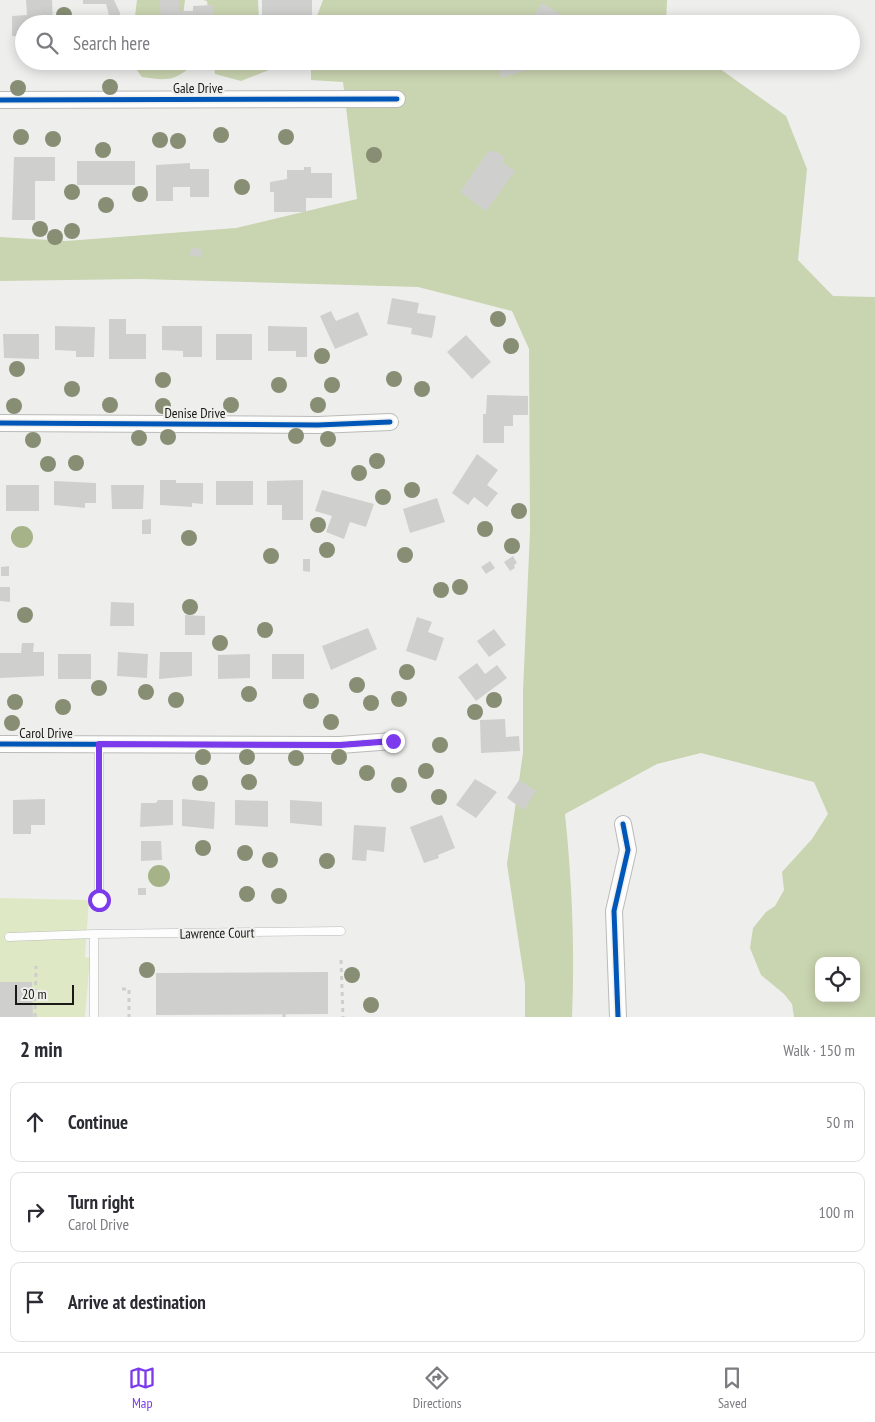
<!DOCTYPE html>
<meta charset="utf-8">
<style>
:root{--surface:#fff;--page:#f7f7f7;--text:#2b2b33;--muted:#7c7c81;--line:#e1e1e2;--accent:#7c3aed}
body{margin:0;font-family:"PT Sans Narrow",sans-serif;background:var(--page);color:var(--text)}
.controls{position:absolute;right:15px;bottom:15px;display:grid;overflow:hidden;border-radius:10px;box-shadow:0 2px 12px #0003}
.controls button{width:45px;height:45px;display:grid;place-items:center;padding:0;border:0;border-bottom:1px solid var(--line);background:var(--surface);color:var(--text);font:25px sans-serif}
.scale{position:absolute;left:15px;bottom:12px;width:59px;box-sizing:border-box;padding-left:5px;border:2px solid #1a1a18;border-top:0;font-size:14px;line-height:18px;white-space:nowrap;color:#1a1a18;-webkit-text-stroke:4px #eff0ec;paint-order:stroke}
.stop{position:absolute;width:15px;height:15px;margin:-11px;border:4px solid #7c3aed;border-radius:50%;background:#fff}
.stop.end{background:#7c3aed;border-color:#fff;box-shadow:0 1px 5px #0008}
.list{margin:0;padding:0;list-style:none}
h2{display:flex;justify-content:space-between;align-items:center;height:65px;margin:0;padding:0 20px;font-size:21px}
h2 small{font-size:16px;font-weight:400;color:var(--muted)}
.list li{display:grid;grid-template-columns:32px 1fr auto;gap:15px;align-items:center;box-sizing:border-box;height:80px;margin:0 10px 10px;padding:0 10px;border:1px solid var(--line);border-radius:10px}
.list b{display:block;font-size:19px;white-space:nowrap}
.list p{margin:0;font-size:16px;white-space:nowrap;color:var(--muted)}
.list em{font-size:16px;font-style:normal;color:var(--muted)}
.icon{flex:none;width:28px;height:28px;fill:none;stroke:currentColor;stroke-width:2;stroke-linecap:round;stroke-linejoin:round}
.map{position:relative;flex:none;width:875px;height:1017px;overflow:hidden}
.search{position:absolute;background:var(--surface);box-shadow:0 2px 12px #0003;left:15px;right:15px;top:15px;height:55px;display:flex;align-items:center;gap:12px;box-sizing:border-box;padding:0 18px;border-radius:28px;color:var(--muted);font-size:19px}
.sheet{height:335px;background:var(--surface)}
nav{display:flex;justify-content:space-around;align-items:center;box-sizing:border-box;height:70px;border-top:1px solid var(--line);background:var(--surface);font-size:14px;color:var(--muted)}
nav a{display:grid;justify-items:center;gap:2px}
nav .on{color:var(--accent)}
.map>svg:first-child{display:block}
.green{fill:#dee8c5}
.forest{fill:#c9d4b0;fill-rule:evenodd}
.water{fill:#a6b388}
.building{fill:#cfd0ce}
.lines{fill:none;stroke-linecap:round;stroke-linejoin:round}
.service-casing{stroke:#babbb9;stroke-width:9}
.minor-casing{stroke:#babbb9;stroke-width:18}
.path{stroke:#cececc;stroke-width:3;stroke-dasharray:4 4;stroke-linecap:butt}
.service{stroke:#fcfdfc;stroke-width:8}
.minor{stroke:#fcfdfc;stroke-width:16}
.cycleway-casing{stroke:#eff0ec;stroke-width:8}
.cycleway{stroke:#0057b8;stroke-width:5}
.tree{fill:#878e73}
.route{stroke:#7c3aed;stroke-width:6}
.labels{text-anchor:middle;stroke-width:4.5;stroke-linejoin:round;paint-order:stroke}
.street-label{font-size:14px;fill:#1a1a18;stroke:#eff0ec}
</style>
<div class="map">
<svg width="875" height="1017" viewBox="0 0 875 1017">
<rect width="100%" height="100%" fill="#eeefed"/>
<path class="green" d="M0 898 89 900 85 957 90 958 85 1017H0Z"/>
<path class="forest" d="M137 0H185L182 24H134Z
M203 0H258L259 22 267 24H210L207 1Z
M323 0H667L666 24H314Z
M130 61H185L189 68C174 82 162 80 142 77Z
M214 61H276L274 68 241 81 215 74Z
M311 61H709L786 116 807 169 798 260 833 296 875 297V1017H794L792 1004 784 994 761 975 750 948 753 928 766 912 775 906 784 890 782 872 812 839 828 814 814 782 701 753 657 764 565 814C572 882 575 949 572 1017H525V984L507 864 523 753V691L530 531 529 349 512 311 418 287 140 279 0 281V237L66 241 236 228 357 199 343 82 311 80ZM819 961H856V998H819Z"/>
<path class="water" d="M11 537a11 11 0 1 1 22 0a11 11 0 1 1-22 0Z
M148 876a11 11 0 1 1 22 0a11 11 0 1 1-22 0Z"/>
<path class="building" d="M26 0H52L53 24H24V36H12V16L27 15Z
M83 0H114L120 13V20H140V24H98V19H110L106 4H83Z
M160 0H179L180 11H193V6L213 5 214 24H161Z
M262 0H312V20H306V24H293V20L262 21Z
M542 3 567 18 564 24H528Z
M496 61H545L546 64 501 78Z
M495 151 505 157 502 162 515 171 486 211 460 192 488 152Z
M14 157H55V181H35V220H12Z
M77 161H135V185H77Z
M190 163V169H209V197H190V187H173V201H156V165Z
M304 167H311V173H332V198H306V212H274V192H270V182L287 179V170H304Z
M191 248 201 249V257L190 256Z
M392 298 419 303 417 313 436 316 432 338 411 334 412 328 387 324Z
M331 311 336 321 358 312 368 335 335 349 320 316Z
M109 319H126V334H146V359H109Z
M55 326 95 327 94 357H76V351L55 350Z
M162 326H202V357H183V351L162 350Z
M268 326 307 327V357H296V351H268Z
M3 334H39V359L4 358Z
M216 334H252V360H216Z
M466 335 491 362 472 379 447 352Z
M487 395 528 396V415H513V426H504V443H483V414H486Z
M477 454 498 470 487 485 498 493 487 507 474 497 468 505 452 493Z
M160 480H176V483H203V504L192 503V507L160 505Z
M303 480V520H282V505H267V481Z
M54 481 96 483V503H85V508L54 505Z
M216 481H253V505H216Z
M6 485H39V511H6Z
M111 485H144L143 509H112Z
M322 490 374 504 366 527 350 522 344 539 326 532 332 516 315 511Z
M437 498 445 522 410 533 403 509Z
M151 519V534H142V520Z
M513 556 517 563 514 565 515 568 510 571 504 562Z
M303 559H310V572L303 571Z
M490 561 495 568 486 574 481 567Z
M9 566V576H1V567Z
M0 587H10V602L0 601Z
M111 602 134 603V626H110Z
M185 615 205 616V635H185Z
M417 617 432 622 428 632 444 638 436 661 406 651Z
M368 628 377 649 331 670 322 646Z
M494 629 506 645 489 657 477 641Z
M22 643H34L33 652H44V676L0 678V653H21Z
M118 652 148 654 147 678 117 676Z
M160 652H192V676L159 679Z
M58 654H91V679H58Z
M250 654V678L218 679V655Z
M272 654H304V679H272Z
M477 663 485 674 497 665 507 678 476 701 458 677Z
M505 719 506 737 519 736 520 751 481 753 480 720Z
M475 779 497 792 476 818 456 805Z
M519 780 536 791 524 810 507 798Z
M45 799V825H31V834H13V800Z
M182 799 215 802 214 829 182 826Z
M158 800H173V825L140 827 141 803H156Z
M235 800 268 801V827L235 825Z
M290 800 322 802V826L290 823Z
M442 815 455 848 438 855 439 858 424 863 410 827Z
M354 825 386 827 384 852 367 850 366 861 352 860Z
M141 841H161L162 860 141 861Z
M138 888H146V895H138Z
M328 972V1014L156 1015V973Z
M0 982H32L33 1017H0Z"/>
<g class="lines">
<defs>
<path id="service" d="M99 744V900
M94 934 341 931
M9 937 94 934V1017"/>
<path id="minor" d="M0 100 397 99
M0 423 318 425 390 422
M0 744 340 745 393 741
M618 1017 614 911 628 850 623 824"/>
</defs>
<use href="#service" class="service-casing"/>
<use href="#minor" class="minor-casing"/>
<path class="path" d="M341 960 343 1017
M122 989H129V1017
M35 1017 36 966
M284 1017V1014"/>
<use href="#service" class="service"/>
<use href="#minor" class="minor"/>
<defs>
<path id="cycleway" d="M0 100 397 99
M0 423 318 425 390 422
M0 744 340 745 393 741
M618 1017 614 911 628 850 623 824"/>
</defs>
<use href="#cycleway" class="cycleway-casing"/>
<use href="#cycleway" class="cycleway"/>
</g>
<g class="tree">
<circle cx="64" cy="15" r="8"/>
<circle cx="110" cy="87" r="8"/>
<circle cx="18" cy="88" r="8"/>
<circle cx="221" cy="135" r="8"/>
<circle cx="21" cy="137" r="8"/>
<circle cx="286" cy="137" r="8"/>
<circle cx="53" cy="139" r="8"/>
<circle cx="160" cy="140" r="8"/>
<circle cx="178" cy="141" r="8"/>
<circle cx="103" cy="150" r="8"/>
<circle cx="374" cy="155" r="8"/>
<circle cx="242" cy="187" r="8"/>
<circle cx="72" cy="192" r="8"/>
<circle cx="140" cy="194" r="8"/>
<circle cx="106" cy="205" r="8"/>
<circle cx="40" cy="229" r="8"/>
<circle cx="72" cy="231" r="8"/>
<circle cx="55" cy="237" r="8"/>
<circle cx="498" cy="319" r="8"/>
<circle cx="511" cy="346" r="8"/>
<circle cx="322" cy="356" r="8"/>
<circle cx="17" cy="369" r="8"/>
<circle cx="394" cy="379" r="8"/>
<circle cx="163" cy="380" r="8"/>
<circle cx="279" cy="385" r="8"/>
<circle cx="332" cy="385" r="8"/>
<circle cx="72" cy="389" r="8"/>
<circle cx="422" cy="389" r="8"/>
<circle cx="110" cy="405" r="8"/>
<circle cx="231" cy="405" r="8"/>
<circle cx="318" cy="405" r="8"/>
<circle cx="14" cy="406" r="8"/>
<circle cx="163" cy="406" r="8"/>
<circle cx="296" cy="436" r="8"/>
<circle cx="168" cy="437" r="8"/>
<circle cx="139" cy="438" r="8"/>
<circle cx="328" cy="439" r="8"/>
<circle cx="33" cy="440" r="8"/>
<circle cx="377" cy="461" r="8"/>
<circle cx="76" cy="463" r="8"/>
<circle cx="48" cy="464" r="8"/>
<circle cx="359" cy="473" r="8"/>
<circle cx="412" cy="490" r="8"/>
<circle cx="383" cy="497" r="8"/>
<circle cx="519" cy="511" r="8"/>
<circle cx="318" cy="525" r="8"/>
<circle cx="485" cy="529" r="8"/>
<circle cx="189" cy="538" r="8"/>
<circle cx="512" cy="546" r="8"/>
<circle cx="327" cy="550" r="8"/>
<circle cx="405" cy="555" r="8"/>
<circle cx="271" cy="556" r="8"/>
<circle cx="460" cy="587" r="8"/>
<circle cx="441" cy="590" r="8"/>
<circle cx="190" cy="607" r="8"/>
<circle cx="25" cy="615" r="8"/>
<circle cx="265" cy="630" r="8"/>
<circle cx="220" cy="643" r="8"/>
<circle cx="407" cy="672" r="8"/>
<circle cx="357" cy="685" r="8"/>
<circle cx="99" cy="688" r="8"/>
<circle cx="146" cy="692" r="8"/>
<circle cx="249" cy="694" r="8"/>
<circle cx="399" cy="699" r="8"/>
<circle cx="176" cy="700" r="8"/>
<circle cx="494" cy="700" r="8"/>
<circle cx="311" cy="701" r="8"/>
<circle cx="15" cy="702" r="8"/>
<circle cx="371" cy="703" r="8"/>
<circle cx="63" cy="707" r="8"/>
<circle cx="475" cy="712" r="8"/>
<circle cx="331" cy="722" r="8"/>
<circle cx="12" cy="723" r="8"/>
<circle cx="440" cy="745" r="8"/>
<circle cx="203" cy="757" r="8"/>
<circle cx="247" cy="757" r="8"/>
<circle cx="339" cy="757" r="8"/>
<circle cx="296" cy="758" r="8"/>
<circle cx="426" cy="771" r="8"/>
<circle cx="367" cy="773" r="8"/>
<circle cx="249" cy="782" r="8"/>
<circle cx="200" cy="783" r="8"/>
<circle cx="399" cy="785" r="8"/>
<circle cx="439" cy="797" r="8"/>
<circle cx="203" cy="848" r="8"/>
<circle cx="245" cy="853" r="8"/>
<circle cx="270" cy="860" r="8"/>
<circle cx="327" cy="861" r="8"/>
<circle cx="247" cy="894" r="8"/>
<circle cx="279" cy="896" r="8"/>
<circle cx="147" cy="970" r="8"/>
<circle cx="352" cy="975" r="8"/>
<circle cx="371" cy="1005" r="8"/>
</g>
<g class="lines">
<path class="route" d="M99 900V744L340 745 393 741"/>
</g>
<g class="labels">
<g class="street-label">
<text x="198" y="93">Gale Drive</text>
<text x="195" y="418">Denise Drive</text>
<text x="46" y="738">Carol Drive</text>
<text transform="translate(217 933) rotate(-1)" y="5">Lawrence Court</text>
</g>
</g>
</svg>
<div class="controls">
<button><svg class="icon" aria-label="locate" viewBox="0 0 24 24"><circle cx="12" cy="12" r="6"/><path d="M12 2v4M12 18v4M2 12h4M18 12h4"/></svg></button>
</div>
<div class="scale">20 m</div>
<div class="stop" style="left:99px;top:900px"></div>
<div class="stop end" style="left:393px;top:741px"></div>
<div class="search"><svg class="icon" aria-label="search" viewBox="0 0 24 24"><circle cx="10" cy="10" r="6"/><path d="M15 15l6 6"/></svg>Search here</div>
</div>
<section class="sheet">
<h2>2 min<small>Walk · 150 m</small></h2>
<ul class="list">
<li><svg class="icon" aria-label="ahead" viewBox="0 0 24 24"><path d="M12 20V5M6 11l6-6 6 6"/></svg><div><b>Continue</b></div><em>50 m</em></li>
<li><svg class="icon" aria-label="right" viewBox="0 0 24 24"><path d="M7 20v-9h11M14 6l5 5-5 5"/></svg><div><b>Turn right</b><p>Carol Drive</p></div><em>100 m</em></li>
<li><svg class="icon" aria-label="arrive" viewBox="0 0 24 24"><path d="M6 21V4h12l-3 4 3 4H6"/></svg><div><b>Arrive at destination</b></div></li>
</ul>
</section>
<nav>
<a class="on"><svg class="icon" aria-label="map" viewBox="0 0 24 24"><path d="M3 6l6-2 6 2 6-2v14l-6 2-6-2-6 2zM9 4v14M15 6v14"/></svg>Map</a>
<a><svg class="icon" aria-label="directions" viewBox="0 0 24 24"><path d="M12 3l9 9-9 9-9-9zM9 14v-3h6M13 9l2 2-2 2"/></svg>Directions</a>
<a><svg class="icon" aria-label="saved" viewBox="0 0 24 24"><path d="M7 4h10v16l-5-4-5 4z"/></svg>Saved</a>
</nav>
